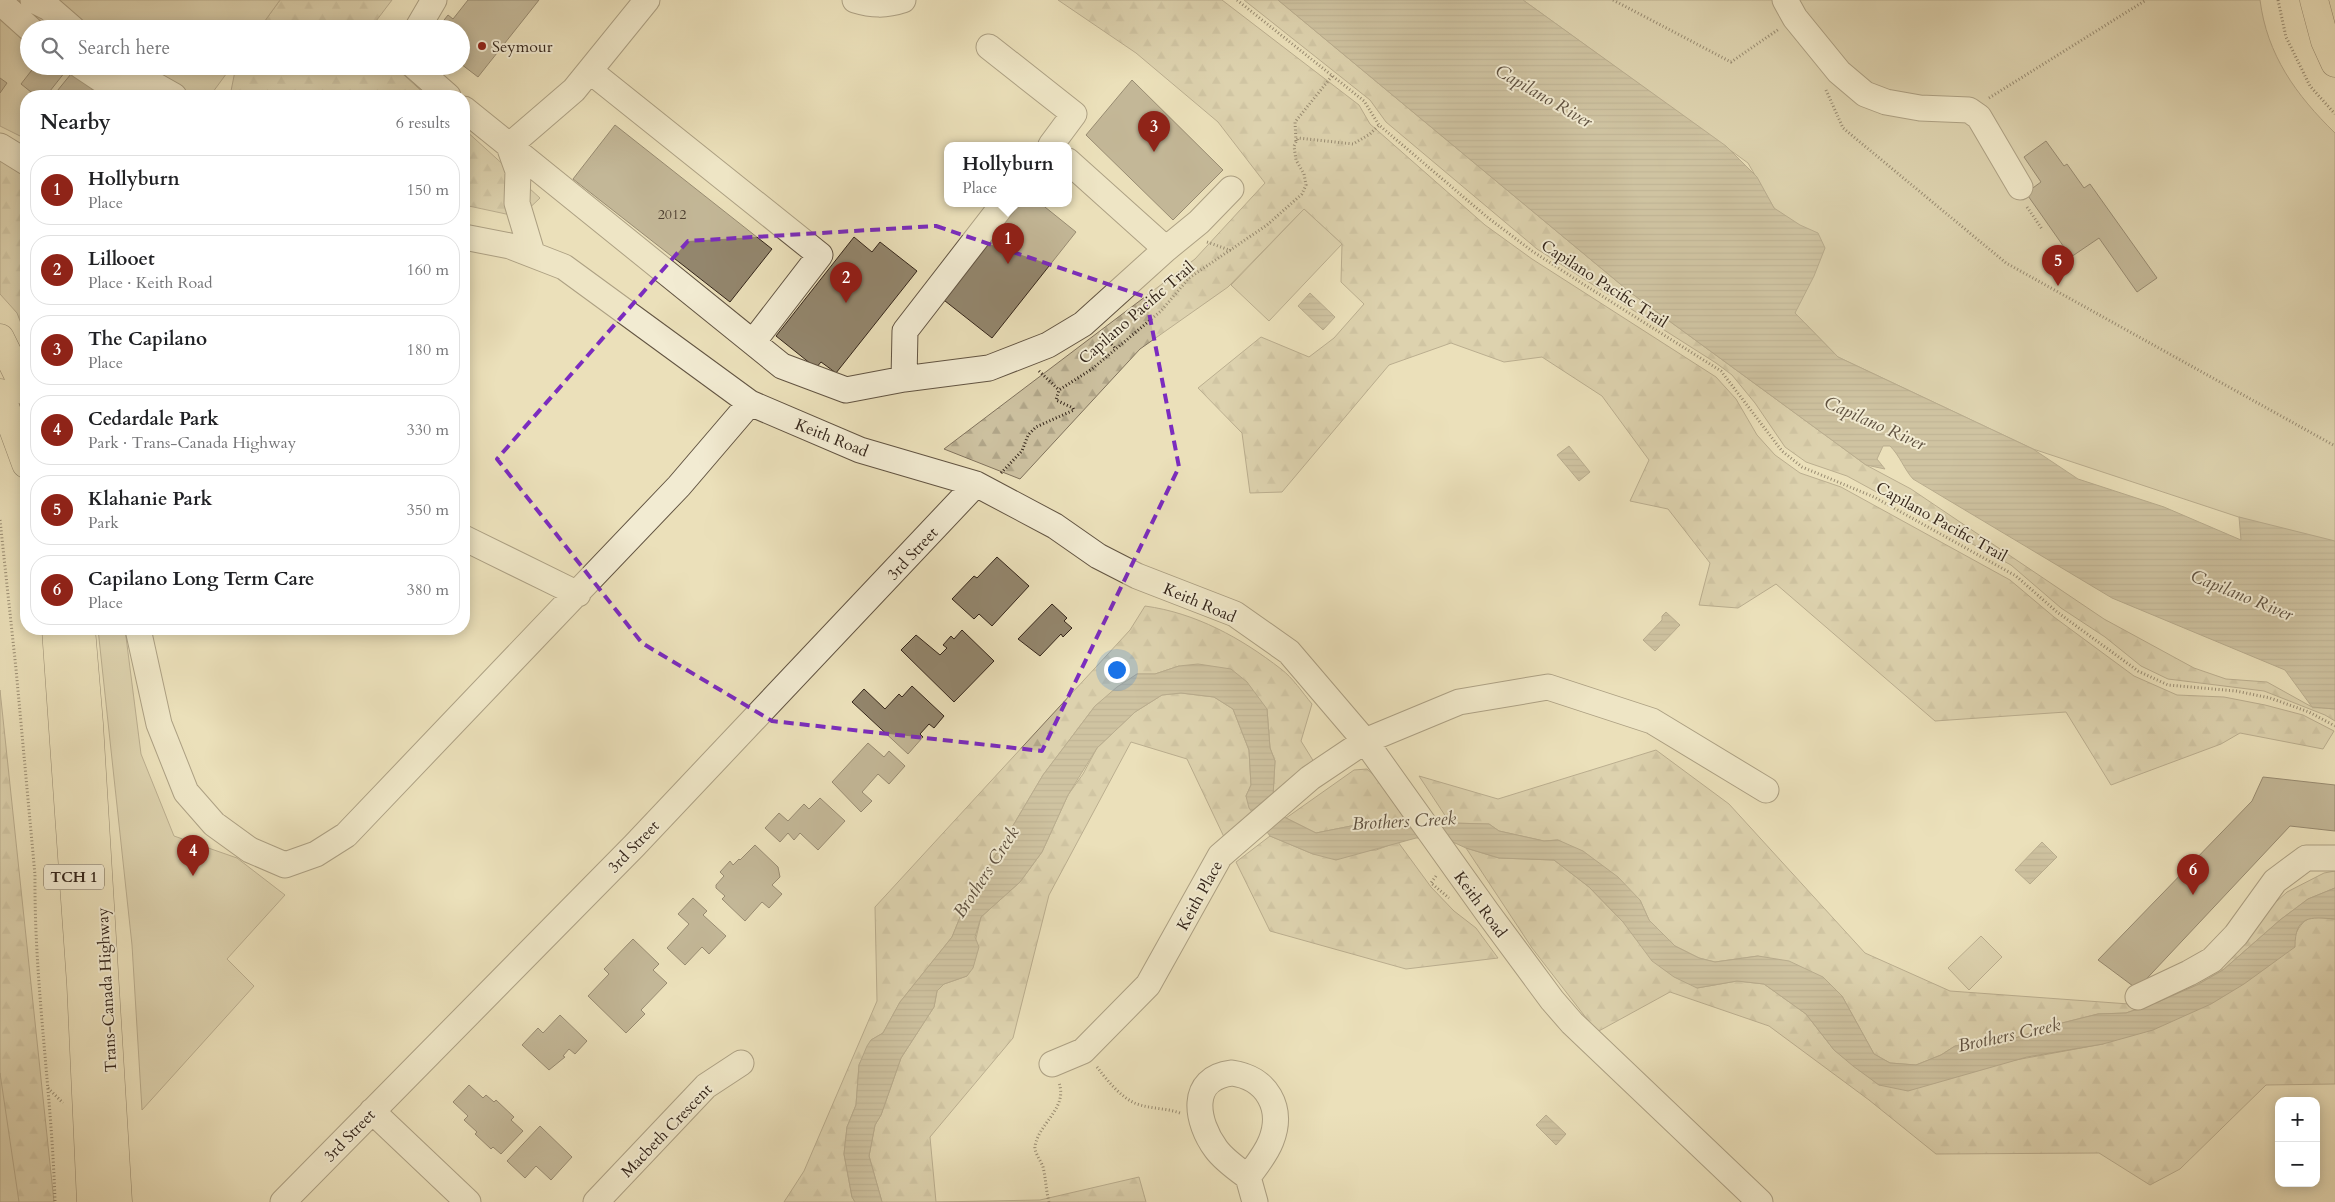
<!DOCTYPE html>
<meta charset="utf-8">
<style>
:root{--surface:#fff;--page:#f2f2f2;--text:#202124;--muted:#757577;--line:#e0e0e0;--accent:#8f2418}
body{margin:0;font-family:Cardo,serif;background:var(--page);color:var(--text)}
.controls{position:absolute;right:15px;bottom:15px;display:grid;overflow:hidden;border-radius:10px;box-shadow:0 2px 12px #0003}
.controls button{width:45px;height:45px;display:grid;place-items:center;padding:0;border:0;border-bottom:1px solid var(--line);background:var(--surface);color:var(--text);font:25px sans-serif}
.you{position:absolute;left:1116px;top:669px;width:18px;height:18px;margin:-12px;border:4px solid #fff;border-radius:50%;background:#1a73e8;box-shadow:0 0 0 8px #1a73e833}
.badge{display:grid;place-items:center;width:32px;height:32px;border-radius:50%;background:var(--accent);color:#fff;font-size:16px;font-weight:700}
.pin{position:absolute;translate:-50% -41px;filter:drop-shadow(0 1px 2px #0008)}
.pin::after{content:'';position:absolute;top:26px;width:18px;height:15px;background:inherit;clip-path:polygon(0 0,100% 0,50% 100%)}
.popup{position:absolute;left:944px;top:142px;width:128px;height:65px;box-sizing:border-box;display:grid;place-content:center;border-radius:10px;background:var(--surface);filter:drop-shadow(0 1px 4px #0005);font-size:16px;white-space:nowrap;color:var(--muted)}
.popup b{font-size:19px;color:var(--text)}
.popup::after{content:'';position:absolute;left:50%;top:100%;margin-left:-10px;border:10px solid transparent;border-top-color:var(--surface)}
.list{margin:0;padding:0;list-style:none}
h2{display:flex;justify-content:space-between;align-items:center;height:65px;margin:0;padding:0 20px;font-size:21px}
h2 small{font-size:16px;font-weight:400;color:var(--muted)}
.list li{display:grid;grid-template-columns:32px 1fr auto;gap:15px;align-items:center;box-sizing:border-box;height:70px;margin:0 10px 10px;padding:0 10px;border:1px solid var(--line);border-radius:20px}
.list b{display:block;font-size:19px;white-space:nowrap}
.list p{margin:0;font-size:16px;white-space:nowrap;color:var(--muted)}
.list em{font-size:16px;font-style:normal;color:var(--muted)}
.icon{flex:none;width:28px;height:28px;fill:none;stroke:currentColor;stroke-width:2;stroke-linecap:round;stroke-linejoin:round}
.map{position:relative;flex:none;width:2335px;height:1202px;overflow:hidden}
.search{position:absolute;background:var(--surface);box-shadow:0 2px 12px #0003;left:20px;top:20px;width:450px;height:55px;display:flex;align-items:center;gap:12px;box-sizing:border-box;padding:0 18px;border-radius:28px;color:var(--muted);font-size:19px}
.panel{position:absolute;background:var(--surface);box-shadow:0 2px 12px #0003;left:20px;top:90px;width:450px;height:545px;border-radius:20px}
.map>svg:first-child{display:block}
.forest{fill:url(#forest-firs);stroke:#80725c}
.park{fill:#ccc09f;stroke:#80725c}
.water{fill:url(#water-rules);stroke:#7d6f5a}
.building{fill:#93866d;stroke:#34251a}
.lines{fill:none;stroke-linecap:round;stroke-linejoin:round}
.minor-casing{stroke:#625442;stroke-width:27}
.highway-casing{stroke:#34251a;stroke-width:29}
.path{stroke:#34251a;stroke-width:3;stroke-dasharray:1 2.5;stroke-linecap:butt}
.minor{stroke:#f2ebd2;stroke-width:25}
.highway{stroke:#ebe0ba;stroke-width:28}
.marked{fill:none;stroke:#7b2cbf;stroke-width:4;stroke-dasharray:10 6;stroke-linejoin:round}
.poi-dot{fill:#8f2418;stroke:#f2ebd2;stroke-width:2}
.labels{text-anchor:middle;stroke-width:4;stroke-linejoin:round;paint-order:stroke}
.number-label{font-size:14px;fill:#4c3d2f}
.shield{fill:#f2ebd2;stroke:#6d6051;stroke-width:1}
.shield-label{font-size:15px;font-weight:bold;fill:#34251a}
.poi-label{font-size:16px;fill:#34251a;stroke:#f2ebd2;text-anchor:start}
.street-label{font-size:16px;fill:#34251a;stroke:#f2ebd2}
.water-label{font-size:18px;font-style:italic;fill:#5e503f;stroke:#f2ebd2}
</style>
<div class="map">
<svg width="2335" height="1202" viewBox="0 0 2335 1202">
<defs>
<pattern id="forest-firs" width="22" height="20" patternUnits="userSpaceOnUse" patternTransform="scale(1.25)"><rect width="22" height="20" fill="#ccc09f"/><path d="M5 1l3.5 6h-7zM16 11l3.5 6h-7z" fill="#b0a588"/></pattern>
<pattern id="water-rules" width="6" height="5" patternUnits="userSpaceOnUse" patternTransform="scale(1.25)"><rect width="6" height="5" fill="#ada084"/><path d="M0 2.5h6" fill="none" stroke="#8e826b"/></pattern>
</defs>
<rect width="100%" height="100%" fill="#ebe0ba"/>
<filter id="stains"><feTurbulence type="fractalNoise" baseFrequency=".004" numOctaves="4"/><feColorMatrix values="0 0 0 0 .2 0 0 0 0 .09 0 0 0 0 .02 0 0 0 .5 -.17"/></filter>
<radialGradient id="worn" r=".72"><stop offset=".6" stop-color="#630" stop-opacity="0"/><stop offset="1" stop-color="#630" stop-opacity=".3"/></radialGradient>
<path class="forest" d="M280 0H392L370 29H259Z
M1058 0H1222L1359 105 1370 124 1485 225 1532 259 1716 377 1736 399 1757 435 1775 455 1800 473 1841 487 2010 580 2054 617 2134 676 2177 695 2224 697 2265 705 2303 715 2334 731 2323 749 2240 733 2221 744 2111 785 2066 712 1935 721 1776 584 1738 608 1699 605 1710 563 1668 509 1630 501 1649 460 1602 396 1542 357 1504 362 1451 343 1389 365 1282 492 1250 493 1242 433 1198 388 1261 337 1309 357 1334 338 1364 304 1341 282 1342 244 1304 209 1228 287 1140 349 1020 479 944 449 1195 259 1265 183 1218 122 1136 53Z
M1244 0H1278L1631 293 1866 465 1911 489 2104 619 2194 668 2226 679 2267 682 2312 707 2335 709V721L2325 715 2264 691 2168 679 2141 666 2105 637 2061 608 2011 565 1847 476 1806 462 1785 447 1755 403 1732 375 1716 363 1537 249 1386 122 1370 100Z
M236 66H394L427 96H230Z
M464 129 540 198 520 217 464 205Z
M0 160 26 174V336L17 313 0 294Z
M1145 606C1196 613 1241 638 1281 669 1293 678 1302 692 1312 704L1301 741 1314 762 1273 796 1275 761 1270 748 1267 709 1179 666 1155 674H1137L1095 706 1043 775 963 910 952 937 900 1002 883 1033 871 1040 859 1065 856 1105 847 1127 844 1154 852 1197 855 1202H784L804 1171 877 1001 875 907 1130 630Z
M0 690 54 1202H0Z
M1181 693 1214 697 1233 709 1249 750 1251 785 1246 796 1253 813 1224 837 1187 759 1131 742 1049 895 1013 1038 930 1137 936 1202 1040 1200 1139 1177 1146 1202H882L869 1156 875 1125 881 1115 901 1058 934 1007 937 991 944 984 967 976 981 917 1020 882 1042 852 1068 795 1083 774 1097 748 1135 712 1162 695Z
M1656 750 1729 804 1865 953 1950 991 2129 1004 2257 919 2287 892 2324 873 2335 871V888L2308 899 2280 920 2223 970 2197 985 2158 1002 2126 1013 2098 1014 2050 1026 2001 1043 1989 1039 1955 1046 1941 1055 1916 1065 1890 1063 1874 1054 1842 996 1758 956 1715 962 1699 958 1675 946 1649 920 1640 900 1558 840 1544 841 1499 831 1489 824 1450 823 1419 776 1498 799Z
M1367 769 1376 777 1410 827 1384 824 1356 825 1316 833 1286 818 1354 770Z
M1270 836 1313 854 1376 850 1398 842 1431 887 1454 911 1476 928 1498 958 1406 969 1270 931 1236 862Z
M1466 848 1499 858 1554 860 1589 887 1623 922 1697 988 1737 981 1764 984 1806 1014 1834 1050 1879 1085 2103 1044 2295 935C2306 913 2313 917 2335 919V1084L2266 1085 2180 1169 2150 1185 2099 1153 1936 1154 1869 1100 1769 1026 1670 992 1597 1032 1532 948Z"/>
<path class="park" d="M0 0H280L259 29H29V66H232L210 96H26V139L0 126Z
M1523 0H2260C2267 55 2296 95 2335 133V545L2293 535 2033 449 1838 357 1795 313 1774 208 1748 163Z
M1304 209 1342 244 1269 321 1231 285Z
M98 629H125L141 754 174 836 237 858 285 895 227 959 254 986 142 1110 132 945Z
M1981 936 2002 957 1969 990 1948 968Z
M0 1073 19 1202H0Z"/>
<path class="water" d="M1278 0H1523L1726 146 1757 177 1774 208 1800 225 1818 233 1825 248 1814 276 1795 313 1838 357 2033 449 2078 479 2164 507 2241 540 2239 517 2335 541V709L2312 707 2285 670 2112 598 1913 479C1904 469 1900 456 1890 446H1883L1877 459 1885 469 1866 465 1631 293Z
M1310 293 1335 317 1323 330 1298 306Z
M1569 446 1590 472 1579 481 1557 455Z
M1666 612 1680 625 1655 651 1643 640 1662 620V616Z
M1198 664 1231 669 1247 682 1267 709 1270 748 1275 761 1273 796 1284 817 1316 833 1356 825 1384 824 1413 827 1450 823 1489 824 1499 831 1544 841 1558 840 1583 851 1618 877 1640 900 1649 920 1675 946 1699 958 1715 962 1758 956 1789 961 1823 977 1842 996 1874 1054 1890 1063 1916 1065 1941 1055 1955 1046 1989 1039 2001 1043 2050 1026 2098 1014 2126 1013 2158 1002 2197 985 2223 970 2280 920 2308 899 2335 888V919C2310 917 2295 915 2295 947L2244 984 2211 1004 2153 1030 2103 1044 2027 1057 1908 1091 1879 1085 1853 1066 1834 1050 1806 1014 1764 984 1737 981 1697 988 1674 977 1652 961 1623 922 1589 887 1554 860 1499 858 1466 848 1444 838H1416L1336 860 1313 854 1270 836 1249 808 1246 796 1251 785 1249 750 1233 709 1214 697 1181 693 1162 695 1135 712 1097 748 1068 795 1042 852 1020 882 981 917 975 937 979 947 973 968 967 976 944 984 937 991 934 1007 901 1058 881 1115 875 1125 869 1156 882 1202H855L852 1197 844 1154 847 1127 856 1105 859 1065 867 1046 871 1040 883 1033 900 1002 952 937 963 910 1043 775 1095 706 1117 687 1137 674H1155L1179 666Z
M2042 842 2057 857 2030 884 2015 870Z
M1546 1115 1566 1134 1556 1145 1536 1125Z"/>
<path class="building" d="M468 0H539L478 77 461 64V29H437L448 15 453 19Z
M35 66H68L69 67 46 96H36L21 84Z
M75 69 95 86 87 96H53Z
M0 78 7 83 0 93Z
M1132 80 1223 170 1173 220 1086 135Z
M615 125 772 249 730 302 573 179Z
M2046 141 2064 166 2067 164 2084 188 2090 184 2157 278 2137 292 2099 238 2071 257 2026 193 2041 182 2024 157Z
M1015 203H1040L1076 232 992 338 940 297Z
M854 237 872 252 880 242 917 271 836 373 821 362 816 368 776 336Z
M997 557 1029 586 992 626 979 614 974 619 952 599 974 576 977 578Z
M1052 604 1067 618 1064 621 1072 628 1063 637 1061 634 1040 656 1018 639Z
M962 630 994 661 954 702 901 650 916 635 940 655 947 648 943 645 951 636 954 639Z
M912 686 944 716 934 728 929 724 920 734 923 737 908 754 852 702 864 689 885 709 899 694 902 697Z
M868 743 884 757 889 751 905 766 889 784 878 774 862 792 872 801 861 812 832 782Z
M2263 777 2335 785V831L2290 826 2137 989 2098 960 2252 801Z
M820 798 845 821 818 850 800 833 794 840 788 833 780 842 765 828 779 813 788 821 804 804 809 809Z
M755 845 778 867 780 877 772 885 782 894 769 908 762 902 745 921 722 899 725 896 716 888V885L724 876 720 872 730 861 733 865 739 859 740 860Z
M693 898 707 911 703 915 726 936 709 954 702 947 685 965 667 948 689 924 678 914Z
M633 939 659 964 653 970 667 983 641 1010 645 1014 626 1033 588 996 609 974 604 969Z
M560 1015 587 1041 575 1054 569 1049 563 1056 565 1057 549 1070 522 1045 538 1028 543 1033Z
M469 1085 483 1098 486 1095 494 1102 496 1100 514 1117 511 1120 523 1131 501 1154 493 1147 491 1149 475 1134 477 1132 464 1120 468 1116 453 1102Z
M540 1126 572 1157 551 1180 536 1166 525 1178 507 1161Z"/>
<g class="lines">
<defs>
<path id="minor" d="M33 0 49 8 73 29
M855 0C872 5 885 6 903 0
M1785 0 1795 18 1839 72 1865 94 1886 102 1920 108 1969 110 1979 117 2020 187
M0 2 30 29
M417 29 434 0
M989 47 1074 114 1051 145
M81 66 126 96
M121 66 174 96
M414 66 448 96
M590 71 820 255 753 342
M464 109 782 366 846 390 904 379 989 368 1048 345 1083 324 1166 249 1068 161
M0 146 26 162
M509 146 574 90 647 0
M509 146 518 171 517 203 532 253
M464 237 510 246 564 267 750 403 860 450 976 484 1055 526 1098 556 1137 576 1235 614 1289 652 1365 741 1487 912 1552 1000 1572 1023 1760 1202
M1166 249 1199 222 1231 189
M904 379 905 331 1004 203
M464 538 578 594
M138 629 159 724 186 792 214 824 250 850 285 865 316 854 346 835 679 486 750 403
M2138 997 2189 973 2212 960 2236 935 2275 881 2306 858H2335
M1052 1064 1083 1051 1148 985 1220 856 1310 778 1365 741 1459 702 1548 687 1652 721 1766 790
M1232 1073C1267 1078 1284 1108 1271 1141 1266 1154 1256 1166 1248 1177 1237 1169 1224 1160 1216 1149 1196 1122 1188 1078 1232 1073Z
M372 1111 468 1202
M1248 1177 1255 1202
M283 1202 634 846 976 484
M596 1202 706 1086 741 1063"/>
<path id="highway" d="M2314 0 2325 41 2335 63
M0 338 26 391
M0 393 26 464
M56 629 81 984 91 1202
M81 629 89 724 118 1202"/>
</defs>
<use href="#minor" class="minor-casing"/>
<use href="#highway" class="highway-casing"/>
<path class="path" d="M1237 0 1364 101 1379 125 1487 217 1532 251 1583 284 1721 371 1782 451 1802 467 1874 497 2016 576 2057 612 2138 671 2168 685 2236 691 2270 698 2309 712 2335 726
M1613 0 1731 62 1779 29
M2278 0 2286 37 2310 86 2335 114
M1826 90 1843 128 2006 263 2335 446
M1989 98 2146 0
M1296 141 1295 122 1332 76
M2027 207 2042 229
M1207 242 1232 251
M1102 334 1115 348
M1039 371 1059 390
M1001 473 1022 451 1028 435 1036 427 1074 410 1073 408 1056 400 1059 390 1092 369 1161 311 1189 278 1267 225 1302 194 1306 185 1304 174 1296 160 1294 146 1298 138 1353 144 1370 134 1379 125
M0 520 16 669 35 875C34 984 52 1093 55 1202
M1436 876 1431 883 1449 898
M1097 1067C1107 1080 1121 1098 1137 1104 1151 1109 1166 1108 1180 1113
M48 1088 63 1103
M1049 1202C1046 1191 1046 1179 1043 1167 1041 1161 1034 1152 1035 1146 1039 1123 1068 1108 1059 1083"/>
<use href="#minor" class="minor"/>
<use href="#highway" class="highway"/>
</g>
<path d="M0 0H2335V1202H0ZM936 226 1146 297 1179 467 1042 751 772 721 642 643 497 459 688 241Z" fill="#ebe0ba" fill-opacity=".55" fill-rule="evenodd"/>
<path class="marked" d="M936 226 1146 297 1179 467 1042 751 772 721 642 643 497 459 688 241Z"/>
<circle class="poi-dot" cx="482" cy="46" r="5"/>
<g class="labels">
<g class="number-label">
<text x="672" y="219">2012</text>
</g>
<rect class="shield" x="44" y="864.5" width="60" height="25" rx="4"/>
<g class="shield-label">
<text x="74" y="882">TCH 1</text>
</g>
<g class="poi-label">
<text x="492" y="52">Seymour</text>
</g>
<g class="street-label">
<text transform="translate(1605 283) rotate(33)" y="6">Capilano Pacific Trail</text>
<text transform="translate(1136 312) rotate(-41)" y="6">Capilano Pacific Trail</text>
<text transform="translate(832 437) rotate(22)" y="6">Keith Road</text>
<text transform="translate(1942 521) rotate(29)" y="6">Capilano Pacific Trail</text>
<text transform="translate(912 553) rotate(-47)" y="6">3rd Street</text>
<text transform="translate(1200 602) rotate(23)" y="6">Keith Road</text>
<text transform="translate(633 846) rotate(-46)" y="6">3rd Street</text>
<text transform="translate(1199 895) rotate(-61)" y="6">Keith Place</text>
<text transform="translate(1481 904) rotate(54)" y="6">Keith Road</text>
<text transform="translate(106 990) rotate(-93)" y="6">Trans-Canada Highway</text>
<text transform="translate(666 1130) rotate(-46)" y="6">Macbeth Crescent</text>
<text transform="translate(349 1135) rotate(-46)" y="6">3rd Street</text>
</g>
<g class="water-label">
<text transform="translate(1544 96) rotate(30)" y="6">Capilano River</text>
<text transform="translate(1875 423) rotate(24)" y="6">Capilano River</text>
<text transform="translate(2242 595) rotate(22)" y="6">Capilano River</text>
<text transform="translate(1404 821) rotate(-3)" y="6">Brothers Creek</text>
<text transform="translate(986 872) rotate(-57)" y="6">Brothers Creek</text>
<text transform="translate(2009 1035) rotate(-12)" y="6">Brothers Creek</text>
</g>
</g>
<rect width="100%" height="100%" filter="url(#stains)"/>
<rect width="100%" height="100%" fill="url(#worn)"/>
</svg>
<div class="controls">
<button>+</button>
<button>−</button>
</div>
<div class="you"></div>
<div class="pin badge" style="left:1008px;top:264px">1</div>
<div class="popup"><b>Hollyburn</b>Place</div>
<div class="pin badge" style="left:846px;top:303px">2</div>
<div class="pin badge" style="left:1154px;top:152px">3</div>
<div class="pin badge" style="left:193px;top:876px">4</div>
<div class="pin badge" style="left:2058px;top:286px">5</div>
<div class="pin badge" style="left:2193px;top:895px">6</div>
<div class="search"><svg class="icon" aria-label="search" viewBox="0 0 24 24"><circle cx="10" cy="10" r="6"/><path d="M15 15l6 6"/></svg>Search here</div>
<section class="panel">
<h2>Nearby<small>6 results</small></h2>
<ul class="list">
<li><span class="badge">1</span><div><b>Hollyburn</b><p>Place</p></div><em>150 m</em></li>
<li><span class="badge">2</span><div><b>Lillooet</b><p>Place · Keith Road</p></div><em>160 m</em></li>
<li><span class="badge">3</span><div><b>The Capilano</b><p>Place</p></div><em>180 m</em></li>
<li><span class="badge">4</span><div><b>Cedardale Park</b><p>Park · Trans-Canada Highway</p></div><em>330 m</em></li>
<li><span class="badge">5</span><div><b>Klahanie Park</b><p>Park</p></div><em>350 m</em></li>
<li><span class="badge">6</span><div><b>Capilano Long Term Care</b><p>Place</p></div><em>380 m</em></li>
</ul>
</section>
</div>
